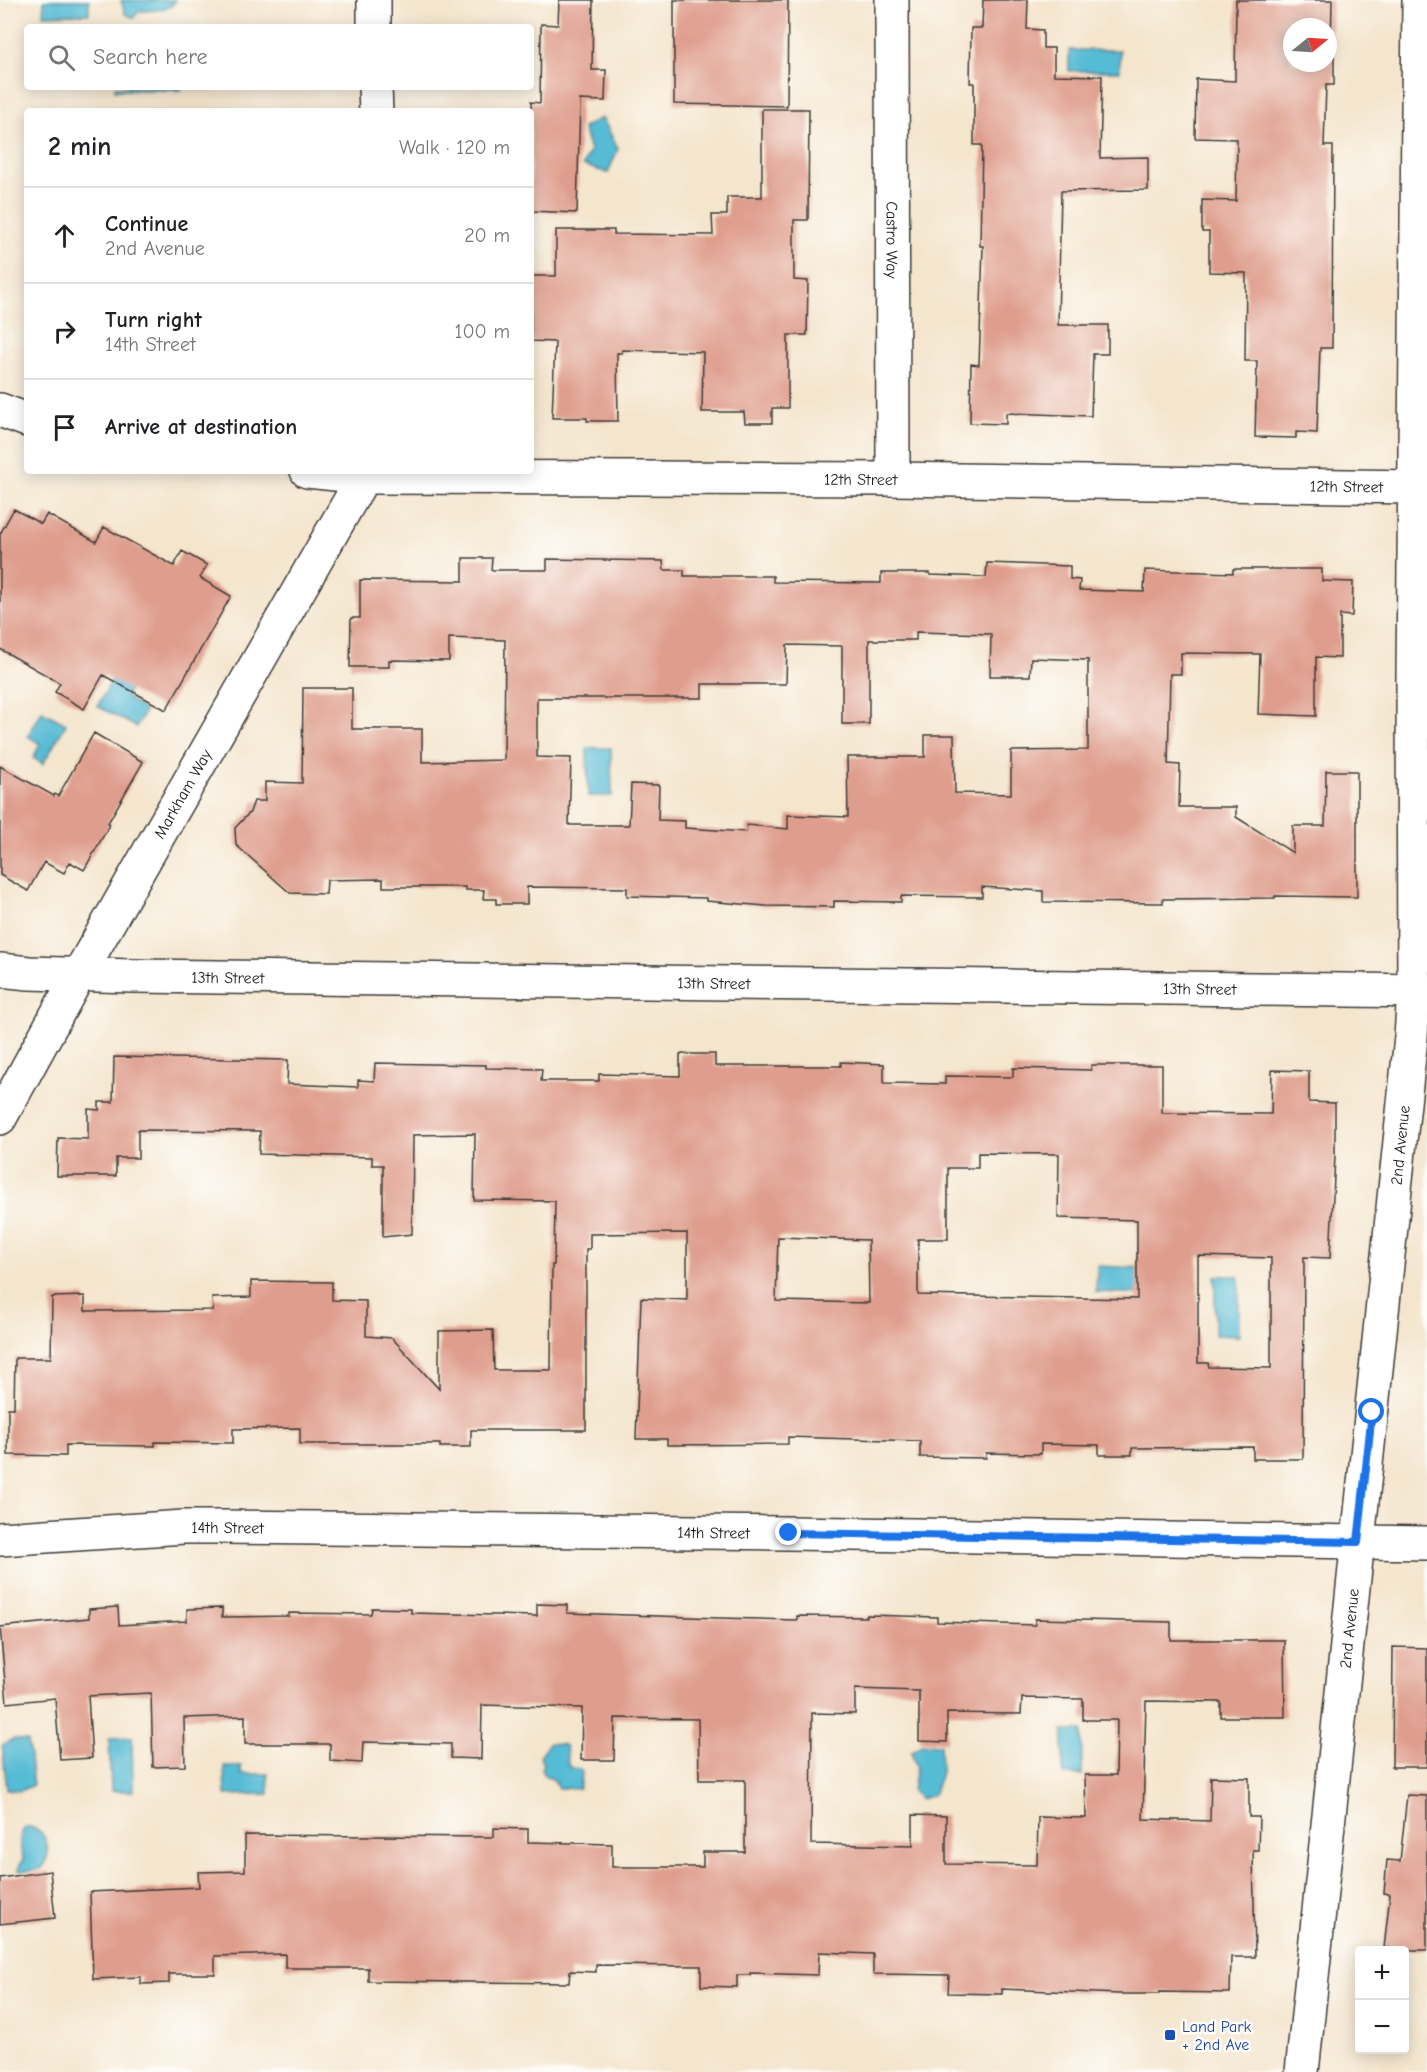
<!DOCTYPE html>
<meta charset="utf-8">
<style>
:root{--surface:#fff;--page:#f2f2f2;--text:#202124;--muted:#757577;--line:#e0e0e0}
body{margin:0;font-family:"Comic Neue",sans-serif;background:var(--page);color:var(--text)}
.controls{position:absolute;right:18px;bottom:18px;display:grid;overflow:hidden;border-radius:6px;box-shadow:0 3px 15px #0003}
.controls button{width:54px;height:54px;display:grid;place-items:center;padding:0;border:0;border-bottom:2px solid var(--line);background:var(--surface);color:var(--text);font:30px sans-serif}
.compass{position:absolute;left:1283px;top:18px;width:54px;height:54px;border-radius:50%;background:var(--surface);box-shadow:0 3px 15px #0003;rotate:72deg}
.stop{position:absolute;width:18px;height:18px;margin:-14px;border:4px solid #1a73e8;border-radius:50%;background:#fff}
.stop.end{background:#1a73e8;border-color:#fff;box-shadow:0 2px 6px #0008}
.list{margin:0;padding:0;list-style:none}
h2{display:flex;justify-content:space-between;align-items:center;height:78px;margin:0;padding:0 24px;font-size:26px}
h2 small{font-size:20px;font-weight:400;color:var(--muted)}
.list li{display:grid;grid-template-columns:39px 1fr auto;gap:18px;align-items:center;box-sizing:border-box;height:96px;padding:0 24px;border-top:2px solid var(--line)}
.list b{display:block;font-size:22px;white-space:nowrap}
.list p{margin:0;font-size:20px;white-space:nowrap;color:var(--muted)}
.list em{font-size:20px;font-style:normal;color:var(--muted)}
.icon{flex:none;width:33px;height:33px;fill:none;stroke:currentColor;stroke-width:2;stroke-linecap:round;stroke-linejoin:round}
.map{position:relative;flex:none;width:1427px;height:2072px;overflow:hidden}
.search{position:absolute;background:var(--surface);box-shadow:0 3px 15px #0003;left:24px;top:24px;width:510px;height:66px;display:flex;align-items:center;gap:15px;box-sizing:border-box;padding:0 21px;border-radius:6px;color:var(--muted);font-size:22px}
.panel{position:absolute;background:var(--surface);box-shadow:0 3px 15px #0003;left:24px;top:108px;width:510px;height:366px;border-radius:6px}
.map>svg:first-child{display:block}
.water{fill:#57bbd5;stroke:#3a6c78;stroke-width:1.5}
.building{fill:#df9e8d;fill-rule:evenodd}
.lines{fill:none;stroke-linecap:round;stroke-linejoin:round}
.minor-casing{stroke:#3c3a37;stroke-width:36}
.minor{stroke:#fff;stroke-width:33}
.route{stroke:#1a73e8;stroke-width:8}
.transit-dot{fill:#1a4fb4;stroke:#fdfcf7;stroke-width:2}
.labels{text-anchor:middle;stroke-width:5;stroke-linejoin:round;paint-order:stroke}
.street-label{font-size:16px;fill:#1c1c1c;stroke:#fdfcf7}
.transit-label{font-size:16px;fill:#164399;stroke:#fdfcf7;text-anchor:start}
</style>
<div class="map">
<svg width="1427" height="2072" viewBox="0 0 1427 2072">
<rect width="100%" height="100%" fill="#fdfcf7"/>
<filter id="ink" filterUnits="userSpaceOnUse"><feTurbulence type="fractalNoise" baseFrequency=".0167" numOctaves="2"/><feDisplacementMap in="SourceGraphic" scale="12" xChannelSelector="R" yChannelSelector="G"/><feConvolveMatrix kernelMatrix="1 2 1 2 8 2 1 2 1" color-interpolation-filters="sRGB"/></filter>
<filter id="wash" filterUnits="userSpaceOnUse"><feTurbulence type="fractalNoise" baseFrequency=".008" numOctaves="4" result="noise"/><feDisplacementMap in="SourceGraphic" scale="24" xChannelSelector="R" yChannelSelector="G"/><feGaussianBlur stdDeviation="1.35" result="paint"/><feColorMatrix in="noise" values="0 0 0 0 0 0 0 0 0 0 0 0 0 0 0 0 0 1.4 0 .05"/><feComposite in="paint" operator="in"/></filter>
<g filter="url(#wash)">
<rect width="100%" height="100%" fill="#f4e5cd"/>
<path class="water" d="M44 0H89V14L43 15Z
M121 0H176C168 14 151 9 138 12L134 18 125 14Z
M1069 50H1120V71H1069Z
M115 87H181V90H115Z
M601 118 603 119 618 149 608 173 583 165 590 151 583 128Z
M118 669 134 678 126 697 145 711 136 727 99 707 98 705Z
M42 711 66 724 43 764 33 758 40 744 28 736Z
M587 748H611L612 796H588Z
M1097 1266 1145 1268 1144 1294 1096 1292Z
M1215 1276H1239V1336L1215 1335Z
M1063 1731H1082V1775H1063Z
M132 1737 133 1791H111L109 1738Z
M14 1739 28 1741 33 1785 20 1791 7 1789 2 1745Z
M549 1743 562 1744 566 1747 568 1764 572 1768 580 1769 582 1773 579 1789 559 1788 554 1780 543 1774 541 1769 543 1765 540 1756Z
M922 1744 940 1745 941 1773 933 1795 921 1799 912 1791 916 1766 911 1752Z
M224 1766H241V1774H268L269 1794 225 1795Z
M26 1827C52 1826 52 1864 40 1869 34 1871 26 1870 20 1871L18 1869 23 1858C21 1847 16 1836 26 1827Z"/>
<g id="blocks">
<path class="building" d="M559 0H593L592 70H606L605 101 580 100 577 213 531 211V102L540 103 541 24 558 25Z
M674 0H788L787 106 674 104Z
M983 0H1028L1027 29 1043 30V48H1054V75L1102 76 1100 158 1148 157V190L1061 191 1058 325H1108V354H1093L1091 416 1006 413V424L970 423 971 364 979 365 983 246H980L982 145H974V83H970L971 28H982Z
M1236 0H1332L1331 50H1334V85H1326L1324 146H1333L1332 348H1320L1317 433 1296 432V438L1255 437 1257 361H1245L1246 273 1209 272V232H1202V200L1236 201 1237 139 1195 138 1196 79 1235 81ZM1292 27H1328V63H1292Z
M762 109H809L808 220H794V280L808 281 807 335H788V408H772V423H745L744 412H702L703 352 622 350V353H617L618 421H587V418H552L555 342 531 341V276H556V230H614V234L713 235 712 215H727V197H762Z
M14 509 41 524 47 514 96 542 104 527 174 566 182 551 207 565 200 578 231 596 166 710 103 675 84 709 55 692 60 683 0 649V534Z
M463 558H492L491 570H547V559L663 561 664 570H684V576H773V582L881 583V573H930V575L986 577 987 563 1070 566V579L1080 580 1079 590 1144 592 1145 570 1233 573V569H1322V581L1353 582 1352 616 1340 615V658L1316 657V716L1258 714 1260 654 1181 653V674H1170L1168 764 1180 765 1179 807H1236V817L1293 853V826H1325L1326 771H1357V897L1275 896V898L1163 899V903L1043 902V891L982 887V897L901 896V902L834 901V907L766 906 706 901V898L627 896V888L527 887V904H496V899H483L484 890H465V887H383V879L327 880 326 894 290 893 236 845 235 828 250 812 254 801H265V782L302 783 303 688H352V729H422V762L504 760 505 640 449 638V661L389 660V667H350L351 618H360V580L463 581ZM916 632 991 634 990 676H1030L1031 658 1088 660V750L1011 751V794L955 793 954 735H925V757H847L848 817 788 815V829L747 825 746 832 685 828V821L658 820 659 785 631 784 629 825H569L571 758 537 757V698H702V684H786L787 645 842 646V724H869V640H916Z
M94 733 143 762 108 823 110 824 84 870 70 862 64 873 44 862 28 891 0 875V766L54 796 55 794 58 796Z
M680 1054H715V1066H841V1062L884 1064V1083L945 1084V1076L1013 1077V1068L1091 1070V1065H1162V1113L1271 1114 1272 1070 1309 1071V1102L1335 1103V1156L1330 1258 1304 1257 1303 1459H1253V1447L1132 1448V1455H1099V1445L1041 1444V1454L986 1453V1458L920 1457V1441L788 1437V1444L667 1445V1439H636L641 1298 687 1300V1233L590 1234V1249H586V1430H471V1447H440V1444H300V1428L233 1429V1443L155 1442V1446L66 1445V1456L8 1455V1408H14L15 1358H51L52 1297 85 1296V1311L213 1310 212 1298 251 1297V1281L332 1282V1300L366 1301V1336L392 1338 439 1389V1331L493 1330 494 1370H551L552 1265H554L555 1201 474 1200 475 1134 413 1135 412 1234 383 1237V1165H372V1157L259 1154 260 1131 138 1130V1158H116V1176H57L58 1138 88 1139V1109L99 1110V1102H113L114 1057 288 1060 287 1084 358 1087V1080L374 1081 375 1063 486 1065V1068L542 1069 541 1081H599V1074L680 1076ZM978 1153 1059 1154 1058 1218 1137 1220V1299L918 1295V1239H948V1168H978ZM778 1237 868 1240 869 1303 776 1301ZM1198 1256 1271 1258V1368L1209 1367 1208 1363H1198Z
M537 1604 567 1605V1613L719 1618 797 1620V1616L867 1617V1615L937 1617V1622L1035 1625V1619L1171 1622V1640H1284L1285 1717H1221V1702L1146 1701 1143 1819 1210 1821 1211 1777 1249 1778V1817H1259L1258 1850H1253L1255 1957H1231L1230 1993 1159 1992V1994H1119L1002 1989V1994L948 1993 949 1975 873 1974V1954L819 1952 818 1975 750 1973V1975H737V1987L701 1986V1966L596 1965V1972L570 1971 569 1983 368 1981V1968H285V1954L215 1956V1974H169V1983L141 1984V1977L93 1979 90 1892 199 1887 198 1872 245 1871V1835L494 1837V1828L528 1829V1842L612 1844V1867H703V1852H745V1780H699L698 1719 615 1718 614 1760H581L582 1708 482 1705 481 1759 451 1758V1744L363 1742 362 1763 330 1761V1744H245V1716L184 1718 185 1766 153 1767 151 1693 88 1696 92 1758 60 1760 55 1698 7 1703 0 1627 89 1618V1609L118 1607 119 1625 187 1621V1609L222 1608V1617L289 1616V1613L371 1614 372 1608 411 1609V1613L537 1616ZM855 1689 919 1691V1741L947 1742V1713L1021 1714 1022 1698 1083 1699V1720H1117L1116 1775H1085L1086 1818 1038 1817 1037 1865 946 1864V1816L913 1815V1846L811 1844 812 1713 855 1714Z
M1393 1647 1427 1648V1767H1392Z
M1407 1795 1427 1796V1950H1389V1948H1384L1390 1894 1384 1893 1387 1860 1400 1861Z
M50 1871 55 1918 0 1924V1878Z"/>
</g>
</g>
<g filter="url(#ink)">
<use href="#blocks" fill-opacity="0" stroke="#3c3a37" stroke-width="1.5"/>
<g class="lines">
<defs>
<g id="minor">
<path d="M374 0V27"/>
<path id="s1" d="M892 0 893 479"/>
<path d="M375 87 376 111"/>
<path d="M0 410 27 420"/>
<path id="s2" d="M307 471 364 477 893 479 1415 487"/>
<path id="s3" d="M0 970 29 973 133 976 1427 991"/>
<path id="s4" d="M0 1118 78 976 367 471"/>
<path id="s5" d="M0 1539 184 1527H223L789 1533 1427 1543"/>
<path id="s6" d="M1302 2072 1411 1037 1414 991 1413 677 1419 0"/>
</g>
</defs>
<use href="#minor" class="minor-casing"/>
<use href="#minor" class="minor"/>
</g>
</g>
<g class="lines" filter="url(#ink)">
<path class="route" d="M789 1533 1358 1542 1372 1412"/>
</g>
<rect class="transit-dot" x="1164" y="2029" width="12" height="12" rx="3"/>
<g class="labels">
<g class="street-label">
<text dy="6" stroke="none"><textPath href="#s1" startOffset="240">Castro Way</textPath></text>
<text dy="6" stroke="none"><textPath href="#s2" startOffset="554">12th Street</textPath></text>
<text dy="6" stroke="none"><textPath href="#s2" startOffset="1040">12th Street</textPath></text>
<text dy="6" stroke="none"><textPath href="#s4" startOffset="372">Markham Way</textPath></text>
<text dy="6" stroke="none"><textPath href="#s3" startOffset="228">13th Street</textPath></text>
<text dy="6" stroke="none"><textPath href="#s3" startOffset="714">13th Street</textPath></text>
<text dy="6" stroke="none"><textPath href="#s3" startOffset="1200">13th Street</textPath></text>
<text dy="6" stroke="none"><textPath href="#s6" startOffset="932">2nd Avenue</textPath></text>
<text dy="6" stroke="none"><textPath href="#s5" startOffset="228">14th Street</textPath></text>
<text dy="6" stroke="none"><textPath href="#s5" startOffset="714">14th Street</textPath></text>
<text dy="6" stroke="none"><textPath href="#s6" startOffset="446">2nd Avenue</textPath></text>
</g>
<g class="transit-label">
<text x="1182" y="2032">Land Park<tspan x="1182" dy="18">+ 2nd Ave</tspan></text>
</g>
</g>
</svg>
<div class="controls">
<button>+</button>
<button>−</button>
</div>
<svg class="compass" viewBox="-18 -18 36 36"><path d="M0-13l5 13h-10z" fill="#e53935"/><path d="M0 13l5-13h-10z" fill="#757577"/></svg>
<div class="stop" style="left:1372px;top:1412px"></div>
<div class="stop end" style="left:789px;top:1533px"></div>
<div class="search"><svg class="icon" aria-label="search" viewBox="0 0 24 24"><circle cx="10" cy="10" r="6"/><path d="M15 15l6 6"/></svg>Search here</div>
<section class="panel">
<h2>2 min<small>Walk · 120 m</small></h2>
<ul class="list">
<li><svg class="icon" aria-label="ahead" viewBox="0 0 24 24"><path d="M12 20V5M6 11l6-6 6 6"/></svg><div><b>Continue</b><p>2nd Avenue</p></div><em>20 m</em></li>
<li><svg class="icon" aria-label="right" viewBox="0 0 24 24"><path d="M7 20v-9h11M14 6l5 5-5 5"/></svg><div><b>Turn right</b><p>14th Street</p></div><em>100 m</em></li>
<li><svg class="icon" aria-label="arrive" viewBox="0 0 24 24"><path d="M6 21V4h12l-3 4 3 4H6"/></svg><div><b>Arrive at destination</b></div></li>
</ul>
</section>
</div>
